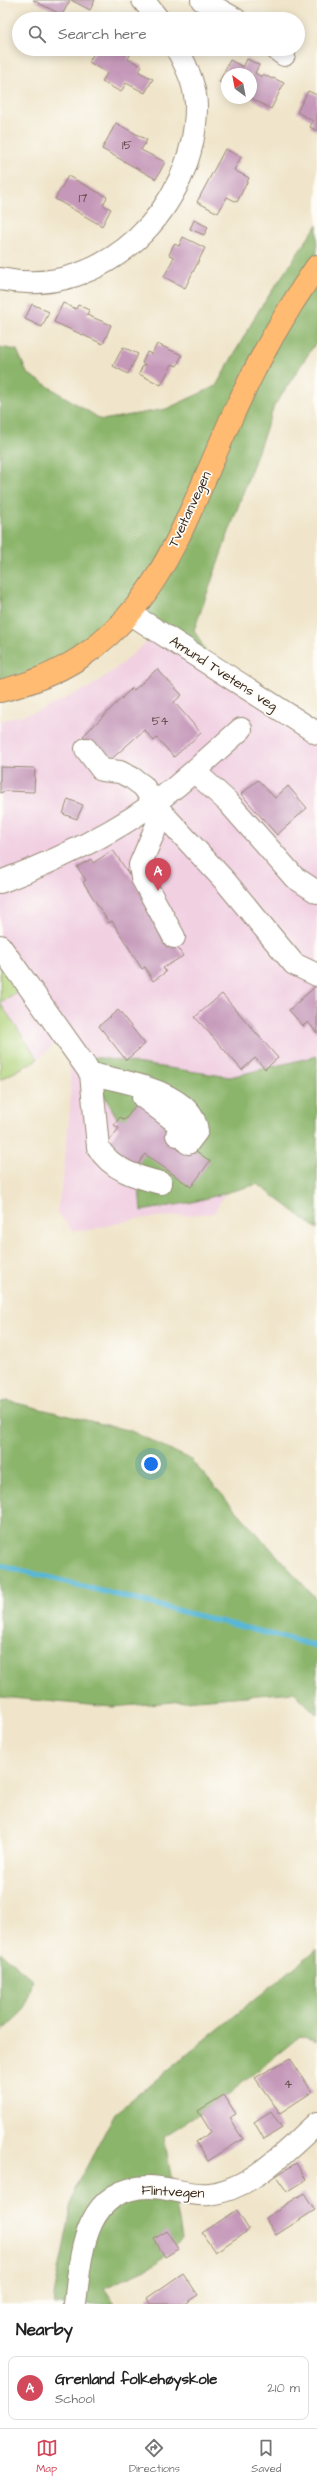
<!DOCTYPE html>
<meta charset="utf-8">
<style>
:root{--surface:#fff;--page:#f6f6f6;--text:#222;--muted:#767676;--line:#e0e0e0;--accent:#d1495b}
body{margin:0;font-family:"Architects Daughter",sans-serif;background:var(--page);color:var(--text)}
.compass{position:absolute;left:221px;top:68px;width:36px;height:36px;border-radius:50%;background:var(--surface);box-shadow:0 2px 10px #0003;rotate:328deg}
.you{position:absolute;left:151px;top:1464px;width:14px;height:14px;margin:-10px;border:3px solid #fff;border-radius:50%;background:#1a73e8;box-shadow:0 0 0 6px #1a73e833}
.badge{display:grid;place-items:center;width:26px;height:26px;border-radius:50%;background:var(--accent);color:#fff;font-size:13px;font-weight:700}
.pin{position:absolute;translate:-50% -33px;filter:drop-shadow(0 1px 2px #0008)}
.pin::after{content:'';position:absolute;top:21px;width:14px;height:12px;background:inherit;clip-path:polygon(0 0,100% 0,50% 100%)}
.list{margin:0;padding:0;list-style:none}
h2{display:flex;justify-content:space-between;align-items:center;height:52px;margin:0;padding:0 16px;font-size:17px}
h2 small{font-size:13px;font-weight:400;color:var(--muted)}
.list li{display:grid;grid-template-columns:26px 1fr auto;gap:12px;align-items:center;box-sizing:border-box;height:64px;margin:0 8px 8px;padding:0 8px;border:1px solid var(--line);border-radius:8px}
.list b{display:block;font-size:15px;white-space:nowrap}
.list p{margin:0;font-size:13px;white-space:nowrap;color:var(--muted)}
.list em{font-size:13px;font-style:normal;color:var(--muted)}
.icon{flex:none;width:22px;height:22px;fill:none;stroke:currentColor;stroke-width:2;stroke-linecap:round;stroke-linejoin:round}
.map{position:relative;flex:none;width:317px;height:2304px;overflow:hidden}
.search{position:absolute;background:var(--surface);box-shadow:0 2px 10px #0003;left:12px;right:12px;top:12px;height:44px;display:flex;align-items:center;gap:10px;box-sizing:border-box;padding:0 14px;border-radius:22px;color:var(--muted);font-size:15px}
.sheet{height:124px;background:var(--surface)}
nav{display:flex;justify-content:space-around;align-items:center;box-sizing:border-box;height:56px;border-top:1px solid var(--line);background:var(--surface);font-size:11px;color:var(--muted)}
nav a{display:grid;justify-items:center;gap:2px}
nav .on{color:var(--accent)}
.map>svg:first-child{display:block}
.built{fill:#f1d0e2}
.green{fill:#b1d37c;stroke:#767e4d}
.forest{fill:#8cb56c;stroke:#647045}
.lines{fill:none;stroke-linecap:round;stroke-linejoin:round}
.stream{stroke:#59b7d7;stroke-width:5.5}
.building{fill:#c598b9}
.minor-casing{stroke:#968874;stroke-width:24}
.major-casing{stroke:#968874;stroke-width:24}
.minor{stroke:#fff;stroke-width:22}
.major{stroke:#ffbb71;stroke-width:22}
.labels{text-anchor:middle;stroke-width:3.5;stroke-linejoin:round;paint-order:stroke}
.number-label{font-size:12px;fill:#5e4645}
.street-label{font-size:14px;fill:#3b2a1e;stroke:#fdfcf7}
</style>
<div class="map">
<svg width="317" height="2304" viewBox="0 0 317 2304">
<rect width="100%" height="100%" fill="#fdfcf7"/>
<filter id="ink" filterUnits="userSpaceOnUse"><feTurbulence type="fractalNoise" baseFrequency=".025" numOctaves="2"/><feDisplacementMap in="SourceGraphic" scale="8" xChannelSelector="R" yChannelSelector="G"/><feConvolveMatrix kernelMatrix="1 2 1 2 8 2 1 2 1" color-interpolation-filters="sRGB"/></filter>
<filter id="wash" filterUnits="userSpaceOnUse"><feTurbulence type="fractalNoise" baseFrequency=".012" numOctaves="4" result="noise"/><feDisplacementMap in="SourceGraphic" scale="16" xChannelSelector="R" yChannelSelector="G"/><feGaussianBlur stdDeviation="0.9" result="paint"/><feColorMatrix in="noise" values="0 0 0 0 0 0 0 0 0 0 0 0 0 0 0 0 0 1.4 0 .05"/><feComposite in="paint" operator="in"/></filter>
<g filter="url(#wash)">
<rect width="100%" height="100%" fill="#f0e5ca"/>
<path class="built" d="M149 640 163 644 317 741V1066L269 1111 214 1213 135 1219 90 1230 72 1231 57 1211 63 1180 70 1108V1055L58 1041 35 1062 0 1080V721L39 711 92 686 118 667Z"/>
<path class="green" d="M0 958 21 989 0 1003 38 1059 0 1080Z"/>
<path class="forest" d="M317 225V341L274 406 194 630 212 663 133 608 74 660 0 685V347L17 350 27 373 102 420 166 409 216 386 259 310Z
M81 1055 230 1077 317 1056V1229L258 1184 193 1202 141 1211 136 1151Z
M8 1401 131 1431 190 1459 317 1600V1715L294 1692 112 1707 0 1697V1402Z
M317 1949V2041L300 2036 220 2101 164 2136 182 2239 155 2265 104 2288 115 2304H55L54 2296 75 2189 115 2113Z
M0 1952 32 1979 25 2009 0 2033Z"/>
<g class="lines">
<path class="stream" d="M0 1565 317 1646"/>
</g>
<g id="blocks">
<path class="building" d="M33 0H70L62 15Z
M71 0H95L90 10Z
M96 49H109L114 52 116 49H123L131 53 128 59 142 66 139 72 153 79 145 93 126 83 121 92 102 82 107 73 89 62Z
M247 59 259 65 255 73 262 77 263 74 272 79 273 78 284 83 271 109 251 98V74H227V86L219 82 230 60 243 67Z
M308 91 317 95V131L310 127 313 121 297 112Z
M116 123 147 140 141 150 165 162 156 179 102 149Z
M225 149 241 157 234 170 249 178 237 202 227 197 218 213 197 202Z
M68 176 107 197 103 205 111 209 102 226 55 199Z
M194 220 208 227 204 235 190 229Z
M183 237 205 248 185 288 164 277 174 257 169 255 174 244 179 246Z
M63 303 76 309 78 305 89 310 87 315 111 325 103 344 54 322Z
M32 304 49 312 42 327 25 319Z
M157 344 182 355 177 366 172 364 161 385 139 374 143 365H146L142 363 147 352 152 354Z
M123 347 138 354 128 374 113 366Z
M157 669 182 695 174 702 201 733 174 757 157 738 154 741 144 730 107 763 81 740 85 738 83 736 132 688 134 690Z
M0 767 35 768 34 792 5 791 0 793Z
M258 780 275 798 288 786 307 808 277 835 241 794Z
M68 799 83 805 77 819 63 814Z
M113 850 183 956 163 968 166 972 153 981 145 967 142 969 112 921 109 923 83 882 86 880 77 867 91 859 93 863Z
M317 985V1033L308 1022 303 1026 289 1010Z
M222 994 278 1058 265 1069 255 1058 242 1070 195 1017Z
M118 1010 145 1044 126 1060 99 1026Z
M139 1100 169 1121 164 1128 210 1161 191 1187 145 1154 135 1169 105 1147 119 1128 114 1125 120 1117 125 1120Z
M290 2058 312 2092 280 2113 255 2078Z
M224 2095 236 2114 229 2118 243 2139 208 2161 196 2142 211 2132 198 2111Z
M271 2111 282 2128 264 2139 254 2122Z
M296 2163 306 2180 287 2192 276 2176Z
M304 2193 315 2210 276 2235 265 2218Z
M237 2210 249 2230 215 2252 202 2233Z
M167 2231 178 2249 165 2257 154 2239Z
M183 2273 198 2295 184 2304H150L147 2298Z"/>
</g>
</g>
<g filter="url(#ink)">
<use href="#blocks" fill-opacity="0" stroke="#968874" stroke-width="1"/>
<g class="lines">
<defs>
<path id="minor" d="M143 0 158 19
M202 0 235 19
M276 49 284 55
M0 279C104 301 196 207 196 106 196 87 186 65 177 49
M131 614 317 733
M86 749 102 770 120 772 132 778 143 786 162 813 225 881 294 964 317 975
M194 771 241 729
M162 813 140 865 142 878 174 937
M0 882C69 856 140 821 194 771L228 802 294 877 317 892
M0 946 91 1074 98 1147C111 1170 137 1177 161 1183
M91 1074C123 1081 193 1092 197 1131L188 1143
M143 1097 176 1122 179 1128 177 1135
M75 2304C81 2255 83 2188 149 2187 169 2187 189 2196 209 2194 252 2189 287 2150 317 2123"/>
<path id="major" d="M0 691C151 655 178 532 236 408 259 358 286 311 317 266"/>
</defs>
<use href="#minor" class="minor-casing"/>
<use href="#major" class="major-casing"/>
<use href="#minor" class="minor"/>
<use href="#major" class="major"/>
</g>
</g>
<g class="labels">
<g class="number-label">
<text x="127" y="149">15</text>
<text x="83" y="202">17</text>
<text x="160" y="725">54</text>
<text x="288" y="2088">4</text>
</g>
<g class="street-label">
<text transform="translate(189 509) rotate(-65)" y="5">Tveitanvegen</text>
<text transform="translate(224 673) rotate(33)" y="5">Amund Tvetens veg</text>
<text transform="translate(173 2191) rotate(3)" y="5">Flintvegen</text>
</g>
</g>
</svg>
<svg class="compass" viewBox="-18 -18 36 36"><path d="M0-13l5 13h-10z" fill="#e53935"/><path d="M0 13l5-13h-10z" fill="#767676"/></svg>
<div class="you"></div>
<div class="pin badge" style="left:158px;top:891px">A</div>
<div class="search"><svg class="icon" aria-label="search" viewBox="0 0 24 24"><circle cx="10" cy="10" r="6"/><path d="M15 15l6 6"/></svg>Search here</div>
</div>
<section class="sheet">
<h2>Nearby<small></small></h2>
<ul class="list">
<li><span class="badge">A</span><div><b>Grenland folkehøyskole</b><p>School</p></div><em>210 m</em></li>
</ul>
</section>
<nav>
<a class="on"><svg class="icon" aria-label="map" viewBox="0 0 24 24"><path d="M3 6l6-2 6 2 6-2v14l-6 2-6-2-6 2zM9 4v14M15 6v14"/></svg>Map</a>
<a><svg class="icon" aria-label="directions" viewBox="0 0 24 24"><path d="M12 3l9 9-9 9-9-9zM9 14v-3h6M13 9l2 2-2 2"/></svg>Directions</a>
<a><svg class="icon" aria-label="saved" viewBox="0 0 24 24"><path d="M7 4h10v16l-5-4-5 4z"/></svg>Saved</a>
</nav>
